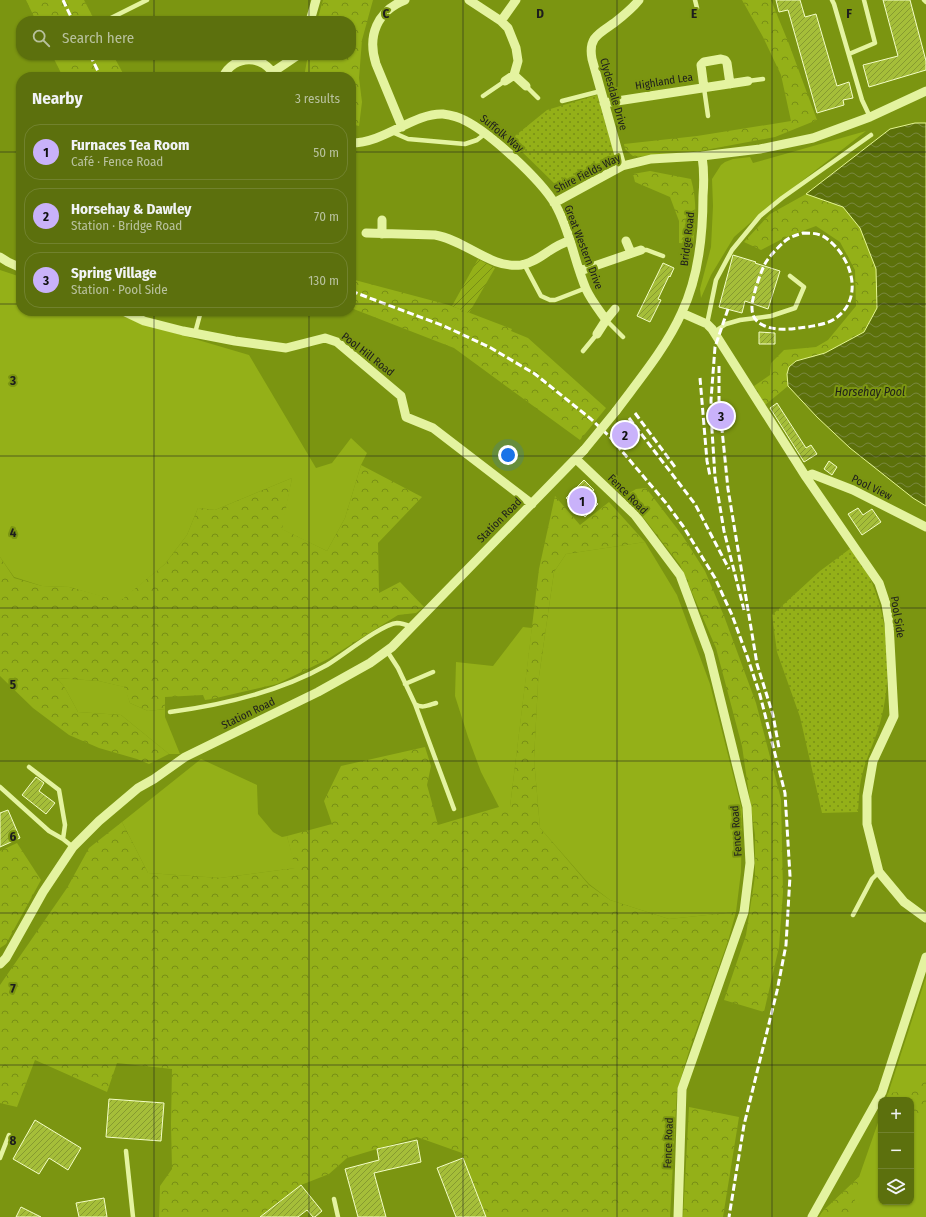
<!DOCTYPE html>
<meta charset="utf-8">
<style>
:root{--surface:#5c700d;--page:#65781b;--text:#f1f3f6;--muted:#b8c19d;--line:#71822e;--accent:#c9b2fa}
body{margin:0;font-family:"Fira Sans Condensed",sans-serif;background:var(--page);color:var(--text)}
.controls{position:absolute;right:12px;bottom:12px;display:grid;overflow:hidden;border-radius:8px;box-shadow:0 1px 3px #0004}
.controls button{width:36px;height:36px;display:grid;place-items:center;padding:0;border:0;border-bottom:1px solid var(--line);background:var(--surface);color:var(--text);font:20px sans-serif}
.you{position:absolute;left:508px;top:455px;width:14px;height:14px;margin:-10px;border:3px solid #fff;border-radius:50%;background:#1a73e8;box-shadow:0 0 0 6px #1a73e833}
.badge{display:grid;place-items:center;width:26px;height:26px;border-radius:50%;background:var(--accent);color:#111;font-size:13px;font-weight:700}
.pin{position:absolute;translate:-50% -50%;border:2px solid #fff;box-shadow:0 1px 4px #0006}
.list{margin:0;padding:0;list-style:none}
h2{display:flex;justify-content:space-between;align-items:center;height:52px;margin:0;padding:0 16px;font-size:17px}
h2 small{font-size:13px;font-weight:400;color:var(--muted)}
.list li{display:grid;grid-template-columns:26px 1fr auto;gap:12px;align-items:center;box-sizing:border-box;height:56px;margin:0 8px 8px;padding:0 8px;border:1px solid var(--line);border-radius:16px}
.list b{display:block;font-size:15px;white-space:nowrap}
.list p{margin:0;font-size:13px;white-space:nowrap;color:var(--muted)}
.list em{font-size:13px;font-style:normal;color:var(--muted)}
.icon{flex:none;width:22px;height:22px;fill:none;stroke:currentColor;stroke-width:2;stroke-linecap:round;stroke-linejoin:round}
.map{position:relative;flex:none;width:926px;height:1217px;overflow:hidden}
.search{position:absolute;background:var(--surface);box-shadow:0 1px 3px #0004;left:16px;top:16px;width:340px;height:44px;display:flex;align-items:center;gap:10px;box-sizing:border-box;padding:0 14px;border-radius:16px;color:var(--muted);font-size:15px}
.panel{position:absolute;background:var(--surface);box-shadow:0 1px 3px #0004;left:16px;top:72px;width:340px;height:244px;border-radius:16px}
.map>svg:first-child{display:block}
.grass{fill:#94b018}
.forest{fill:url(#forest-crowns)}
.park{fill:url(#park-dots)}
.garden{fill:url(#garden-furrows)}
.water{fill:url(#water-waves);stroke:#e6f791}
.building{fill:url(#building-hatch);stroke:#f4fec7}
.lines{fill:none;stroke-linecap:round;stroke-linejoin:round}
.lane{stroke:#e4f3a0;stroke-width:4.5}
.street{stroke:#e4f3a0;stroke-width:9}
.rail{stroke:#fff;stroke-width:3;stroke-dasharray:7 3;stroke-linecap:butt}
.street-bridge{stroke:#e4f3a0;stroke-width:9}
.grid{fill:none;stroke:#1d1d1d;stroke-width:1;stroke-opacity:0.55}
.labels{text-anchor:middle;stroke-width:4;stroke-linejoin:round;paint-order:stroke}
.street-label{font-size:11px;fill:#1d1d1d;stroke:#7b9511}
.water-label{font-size:12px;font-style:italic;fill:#1c1d19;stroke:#7b9511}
.grid-label{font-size:13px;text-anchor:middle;font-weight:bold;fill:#1d1d1d;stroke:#7b9511;stroke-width:4;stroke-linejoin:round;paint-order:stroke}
</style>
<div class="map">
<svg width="926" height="1217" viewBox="0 0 926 1217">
<defs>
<pattern id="forest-crowns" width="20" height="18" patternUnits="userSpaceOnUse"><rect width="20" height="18" fill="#94b018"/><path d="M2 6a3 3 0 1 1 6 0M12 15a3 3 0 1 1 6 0" fill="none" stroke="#788f15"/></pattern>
<pattern id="park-dots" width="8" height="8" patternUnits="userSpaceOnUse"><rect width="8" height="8" fill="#94b018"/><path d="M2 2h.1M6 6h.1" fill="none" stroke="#788f15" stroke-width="1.8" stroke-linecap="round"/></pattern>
<pattern id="garden-furrows" width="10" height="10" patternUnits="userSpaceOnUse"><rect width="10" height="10" fill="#94b018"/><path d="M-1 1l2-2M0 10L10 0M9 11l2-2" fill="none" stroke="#788f15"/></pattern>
<pattern id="water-waves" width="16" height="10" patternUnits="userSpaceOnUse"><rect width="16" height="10" fill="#5c710a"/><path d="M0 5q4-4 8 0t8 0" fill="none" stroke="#78873f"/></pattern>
<pattern id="building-hatch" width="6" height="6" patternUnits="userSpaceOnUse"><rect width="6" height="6" fill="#a5be39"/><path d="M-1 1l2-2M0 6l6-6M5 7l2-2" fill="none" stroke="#869a2f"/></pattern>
</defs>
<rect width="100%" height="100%" fill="#7b9511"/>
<path class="grass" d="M866 131 766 209 734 237 711 275 701 298 700 289 711 247 713 206 712 179 721 165 725 162 733 159 750 157 753 163Z
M0 270 21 277V311H110L144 324 249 355 316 468 332 463 351 438 367 453 361 465 345 518 327 551 281 529 292 478 215 510 198 508 187 535 165 564 120 602 69 587 42 586 14 577 0 557Z
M645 542 677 595 710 684 742 810 741 872 736 912 669 919 610 900 589 884 540 828 534 759 538 683 554 572 566 554Z
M523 627 532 628 510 807H499L481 772 468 737 455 696 456 662 493 666Z
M57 678 99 681 125 687 130 703 148 711 165 709V717L180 754H169L121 715 78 712 65 688Z
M201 759 257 785 258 814 273 832 282 837 287 836 296 868 220 878 148 873 122 822Z
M926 977V1217H819L823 1211 859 1177 881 1114V1202H911V1100H886Z"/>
<path class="forest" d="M26 0H84L95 21H36Z
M323 0H373L362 40 359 78 362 102 359 126 351 124V77H304L308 55H351V21H317Z
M742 0H771L789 44 817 120 775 137 700 151 634 157 625 149 624 144 697 136 791 121 781 75 763 37Z
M52 55H113L125 77H63Z
M650 171 691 179C697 200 696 222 693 244L679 243V221L670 197 635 182 633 174Z
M806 194 843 207 860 228 876 269 877 308 864 332 825 353 795 361 789 367 787 374 788 386 765 405 754 386 770 375 771 363 784 350 816 347 828 340 856 306 855 270 840 242 816 226 784 238 761 250 744 242 770 214Z
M351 279 449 305 512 329 511 331 528 338 606 408 580 440 454 348 351 308Z
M361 465 422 497 378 543 379 593 400 582 424 607 416 613 398 615 328 659 277 684 212 699 205 700 203 695 165 697V709L148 711 130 703 124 687 99 681 57 678 65 688 78 712 121 715 169 754 149 764 137 759 99 748 69 735 33 708 0 676V557L14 578 42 586 69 587 120 601 165 564 187 535 198 508 215 510 292 478 282 529 327 551 345 518Z
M646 488 682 535 705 571 724 616 756 703 781 799 783 892 779 947 764 1012 724 1000 746 935 755 876V835L742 746 716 648 680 565 626 495 636 489Z
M555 496 580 525 609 502 645 542 566 554 554 572 538 683 534 759 540 828 589 885 610 900 669 919 736 912 728 941 690 1048 677 1091 670 1217H486L463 1158 462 1153 417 1137 347 1158 329 1174 301 1185 260 1217H159L160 1186 172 1169 171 1124 172 1069 117 1063 107 1092 35 1060 17 1107 0 1103V985L67 888 89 848 122 822 148 873 220 878 295 868 287 836 332 824 324 801 341 766 425 747 431 766 427 785 438 825 499 807H510L539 569Z
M17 843 41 880 6 944 0 948V851Z
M926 1078V1115L922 1117 911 1118V1100H886L888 1093 911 1091Z
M689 1107 739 1117 723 1217H683Z
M859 1177 852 1217H819L823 1211Z"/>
<path class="park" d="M597 95 615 155 611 162 560 189 510 140 547 110Z
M851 548C860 561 869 573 874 588 890 629 892 680 880 723 875 741 866 758 862 775 859 787 859 800 858 812L822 813 800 717 777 652 772 615 820 571Z"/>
<path class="garden" d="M478 259 495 268 469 313 452 306Z"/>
<path class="water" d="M915 123H926V506L913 498 850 448 817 417 788 386 787 374 789 367 796 361 825 353 864 332 877 308 876 269 860 228 843 207 806 194 890 129Z"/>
<path class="building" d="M776 0H800L805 17 816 14 837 86 849 82 853 98 843 100 844 105 817 113 788 10 779 12Z
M883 0H910L926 61V70L869 87 863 65 898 56Z
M733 255 756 262 755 263 780 271 768 309 745 301 742 313 719 307Z
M663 263 674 268 670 277 669 276 658 299 661 300 650 322 637 316Z
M759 332 775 333V344H759Z
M777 403 806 448 811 445 817 454 804 462 770 408Z
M829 461 837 467 832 475 824 469Z
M584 480 594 490 589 495 598 504 585 517 566 498Z
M858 508 863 515 872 509 881 522 862 535 848 514Z
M36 777 44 783 39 791 55 803 46 814 22 795Z
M8 810 20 838 0 847V813Z
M109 1099 164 1103 161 1141 106 1137Z
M35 1120 81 1148 68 1170 49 1158 39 1174 13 1159Z
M417 1140 421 1162 374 1173 386 1217H358L345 1169 379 1160 377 1149Z
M463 1158 486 1217H456L437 1168Z
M301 1185 322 1211 315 1217H313L307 1210 298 1217H260Z
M104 1198 107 1217H79L76 1203Z
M21 1207 41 1217H16Z"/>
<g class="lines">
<path class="lane" d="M695 0 697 8
M832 0 834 4 862 100 870 117
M924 0 926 2
M109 19 147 0
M849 54 875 43 864 0
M748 81 763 79
M526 86 538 98
M704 88 708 116
M483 96 505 81
M562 101 601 91
M392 132 408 139 465 144 477 140 486 133
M641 250H647L663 256
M524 264 541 296 550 300H555L586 288
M606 320 623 337
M707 324 716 280 732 250 760 216 782 198 871 135
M714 332 726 324 740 320 771 316 795 308 804 287 790 276
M195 333 201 311
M583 351 597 334
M387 651 398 668 415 704C422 709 429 705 436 703
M405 684 433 672
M415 704 454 809
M170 712C222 705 281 691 327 665 342 656 382 624 397 623 402 623 407 625 412 627
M29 767 59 790 65 825 63 839
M0 787 49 831 63 839 73 847
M853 915 872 879 879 872
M126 1151 133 1217
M0 1158 9 1135
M334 1199 338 1217"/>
<path class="street" d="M469 0 501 21 508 28 516 48 518 61 514 75
M310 21 316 0
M501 21 516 0
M273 72 298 55
M223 77C234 54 264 54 275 77
M505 81 514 75 526 86
M704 88 701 65 704 62 721 59 725 60 727 63 730 84
M604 103 748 81
M402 127 376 64C367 36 377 11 405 0
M351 143C385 143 413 113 443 114 451 115 459 117 466 121 491 134 540 179 555 204 570 230 574 261 586 289 591 300 599 310 606 320L597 334
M622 166 592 59C588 38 598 34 614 23 623 16 632 9 639 0
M554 203 622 166 651 159 702 156 760 149 813 138 870 117 926 91
M382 220V234
M366 233 435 235C465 240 491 269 521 265 540 262 551 245 570 241
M626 241 631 253
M0 257 8 262 21 268
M580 271 641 250
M123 311 144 321 183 331 235 341 286 348 325 338 337 342 401 396 406 417 433 428 532 504
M682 313 707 324 712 329 806 477 879 583 886 604 889 623 894 716 873 761 867 796V824L879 872 904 902 926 918
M606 320 615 309
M616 411C639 380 666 348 682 312 699 276 703 235 703 196 704 183 704 169 702 156
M576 459 635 515 680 575 709 653 747 807 750 863 744 912 682 1089 678 1217
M806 477 812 474 853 490 926 527
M0 964 6 958 43 892 73 847 99 821 138 788 154 779 185 757 318 692 370 663 392 647 584 450
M812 1217 882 1092 926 957"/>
<path class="rail" d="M63 0 73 21
M90 55 101 77
M803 233C811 233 819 233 826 238 851 256 865 297 836 318 828 324 817 325 808 327 797 328 788 330 777 329 770 328 761 326 756 320 753 317 752 312 752 308 751 300 761 270 766 262 770 256 778 247 784 242 789 237 796 235 803 233Z
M351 291 444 326 491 348 535 374 591 419 610 437 666 503 683 526 715 578 732 615 747 656 760 695 785 793 790 876 786 945 777 991 744 1125 729 1217
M728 309 715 347 711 400 712 430 715 477 724 531 744 610
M719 366V400L728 489 757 664 773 715 779 748
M700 378 707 461 710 476
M635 413 675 467
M629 418 695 504 729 569"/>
<path class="street-bridge" d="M584 450 616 411"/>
</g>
<path class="grid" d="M154 0V21M309 0V21M463 0V1217M617 0V1217M772 0V1217M154 55V77M309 55V77M0 152H21M351 152H926M0 304H21M351 304H926M154 311V1217M309 311V1217M0 456H926M0 608H926M0 761H926M0 913H926M0 1065H926"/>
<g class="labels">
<g class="street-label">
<text transform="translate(664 81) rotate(-9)" y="4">Highland Lea</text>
<text transform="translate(614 94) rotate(74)" y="4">Clydesdale Drive</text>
<text transform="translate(502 133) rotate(39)" y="4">Suffolk Way</text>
<text transform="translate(587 173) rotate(-27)" y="4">Shire Fields Way</text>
<text transform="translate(687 239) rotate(-83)" y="4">Bridge Road</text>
<text transform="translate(584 247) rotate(69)" y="4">Great Western Drive</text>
<text transform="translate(368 354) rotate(38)" y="4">Pool Hill Road</text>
<text transform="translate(872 487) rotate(26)" y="4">Pool View</text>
<text transform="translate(628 494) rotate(45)" y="4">Fence Road</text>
<text transform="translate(499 520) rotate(-45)" y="4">Station Road</text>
<text transform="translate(898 617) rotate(81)" y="4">Pool Side</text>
<text transform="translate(248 713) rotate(-26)" y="4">Station Road</text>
<text transform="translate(736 831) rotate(-94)" y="4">Fence Road</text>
<text transform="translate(668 1143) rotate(-88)" y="4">Fence Road</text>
</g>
<g class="water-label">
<text x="870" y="396">Horsehay Pool</text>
</g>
</g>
<g class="grid-label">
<text x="386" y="18">C</text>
<text x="540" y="18">D</text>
<text x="694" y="18">E</text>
<text x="849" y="18">F</text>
<text x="13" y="385">3</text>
<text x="13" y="537">4</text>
<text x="13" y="689">5</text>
<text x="13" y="841">6</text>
<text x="13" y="993">7</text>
<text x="13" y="1145">8</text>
</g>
</svg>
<div class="controls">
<button>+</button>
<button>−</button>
<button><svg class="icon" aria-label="layers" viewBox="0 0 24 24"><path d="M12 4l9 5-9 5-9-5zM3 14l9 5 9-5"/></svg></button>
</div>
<div class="you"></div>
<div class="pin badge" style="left:582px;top:501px">1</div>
<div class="pin badge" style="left:625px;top:435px">2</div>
<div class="pin badge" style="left:721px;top:416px">3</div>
<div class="search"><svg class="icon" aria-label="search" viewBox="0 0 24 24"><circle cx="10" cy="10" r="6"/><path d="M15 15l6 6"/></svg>Search here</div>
<section class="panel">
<h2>Nearby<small>3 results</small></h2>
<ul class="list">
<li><span class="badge">1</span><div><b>Furnaces Tea Room</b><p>Café · Fence Road</p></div><em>50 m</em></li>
<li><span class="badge">2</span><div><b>Horsehay &amp; Dawley</b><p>Station · Bridge Road</p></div><em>70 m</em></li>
<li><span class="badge">3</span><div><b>Spring Village</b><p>Station · Pool Side</p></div><em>130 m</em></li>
</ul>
</section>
</div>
